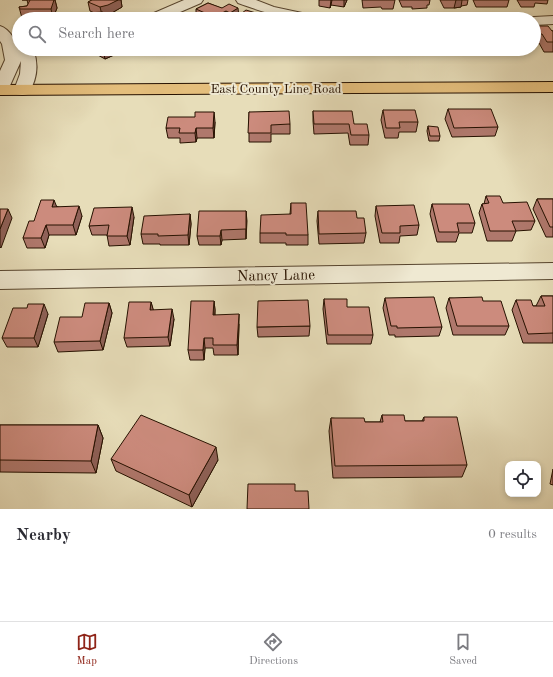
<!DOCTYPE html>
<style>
:root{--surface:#fff;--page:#f7f7f7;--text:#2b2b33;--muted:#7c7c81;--line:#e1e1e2;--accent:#8f2418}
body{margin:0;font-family:"Old Standard TT",serif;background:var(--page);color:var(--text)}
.controls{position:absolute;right:12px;bottom:12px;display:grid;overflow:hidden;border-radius:8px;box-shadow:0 2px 6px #0003}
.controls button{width:36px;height:36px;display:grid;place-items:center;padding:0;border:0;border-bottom:1px solid var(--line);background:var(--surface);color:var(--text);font:20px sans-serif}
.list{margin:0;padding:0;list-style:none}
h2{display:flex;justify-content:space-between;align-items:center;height:52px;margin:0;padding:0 16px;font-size:17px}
h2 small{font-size:13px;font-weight:400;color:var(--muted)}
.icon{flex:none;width:22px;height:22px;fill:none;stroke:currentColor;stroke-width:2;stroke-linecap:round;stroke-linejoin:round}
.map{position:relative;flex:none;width:553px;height:509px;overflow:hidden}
.search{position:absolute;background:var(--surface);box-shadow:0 2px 6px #0003;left:12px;right:12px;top:12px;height:44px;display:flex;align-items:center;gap:10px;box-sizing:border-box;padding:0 14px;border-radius:22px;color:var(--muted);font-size:15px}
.sheet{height:112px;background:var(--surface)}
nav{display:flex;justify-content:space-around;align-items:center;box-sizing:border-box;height:56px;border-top:1px solid var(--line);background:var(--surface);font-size:11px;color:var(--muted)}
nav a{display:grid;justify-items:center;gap:2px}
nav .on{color:var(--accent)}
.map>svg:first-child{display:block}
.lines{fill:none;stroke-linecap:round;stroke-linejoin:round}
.minor-casing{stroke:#56442e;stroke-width:2}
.major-casing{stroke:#261100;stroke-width:2}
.minor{fill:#efe9d2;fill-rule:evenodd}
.major{fill:#e4be7c;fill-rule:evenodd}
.wall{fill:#af786c;stroke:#261100}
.shaded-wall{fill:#8f6158;stroke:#261100}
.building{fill:#cc8b7d;stroke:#261100}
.labels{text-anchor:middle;stroke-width:4;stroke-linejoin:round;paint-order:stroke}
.far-street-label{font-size:13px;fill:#261100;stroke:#efe9d2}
.street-label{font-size:15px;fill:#261100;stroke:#efe9d2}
</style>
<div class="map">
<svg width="553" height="509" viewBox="0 0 553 509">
<rect width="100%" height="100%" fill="#e7ddb9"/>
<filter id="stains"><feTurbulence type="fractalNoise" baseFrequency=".005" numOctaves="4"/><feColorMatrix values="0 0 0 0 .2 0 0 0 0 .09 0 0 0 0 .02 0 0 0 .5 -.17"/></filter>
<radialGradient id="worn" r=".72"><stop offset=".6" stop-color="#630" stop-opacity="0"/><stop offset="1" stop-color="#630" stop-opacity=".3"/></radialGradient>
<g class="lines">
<defs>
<path id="minor" d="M184 0H203L201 3 164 19H145L147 16Z
M236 0H256L274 7 316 16 318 19C286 19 268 14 238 3Z
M553 16V24L534 25V19H528L534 17Z
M0 26C10 29 17 43 19 49H33C39 64 37 80 28 94L22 95 16 94 14 90 20 74 21 61 8 90 6 94 0 95V71L5 60 2 44 0 41Z
M553 263V279L0 289V271Z"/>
<path id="major" d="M553 82V92L0 95V85Z"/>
</defs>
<use href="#minor" class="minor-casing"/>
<use href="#major" class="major-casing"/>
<use href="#minor" class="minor"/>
<use href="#major" class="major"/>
</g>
<path class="wall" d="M22 0H55L57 8 53 18H22L19 7 27 6 28 4 27 0Z
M92 0H121L122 7 110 14 104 16V17L108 19 90 11 88 2Z
M319 0H347L344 7 331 5 330 8 319 6Z
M362 0H395L393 9H382L381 7 363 8Z
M399 0H430L429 5H427V8L412 9V7H402Z
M440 0H468L467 5 461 6V7L454 8H444Z
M473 0H509L507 7H476Z
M517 0H548L547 4 535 3 534 7H521Z
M208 3 239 15 256 13V14L261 17 265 19H199L196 18V9Z
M534 26 553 31V52H544L539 43H535L534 41Z
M87 49H122L123 51 105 59Z
M146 49H175V54L146 55Z
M318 49H345L344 51H318Z
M362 49H391V53L364 54Z
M456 49H486L485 52 471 53 458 51Z
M495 49H523V50H510V52H497Z
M448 109 498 127 495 136 452 137 445 119Z
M383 110 418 122 416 132H399L398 138H385L381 120Z
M313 111 354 124 369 135 368 145H350L348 133 314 134 313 121Z
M249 112 290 124V134H271V142H249Z
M215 122 214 138H197L196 142 180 143V138H168L166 128Z
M428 126 440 136 439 141H429L427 131Z
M486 196 503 203 535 221 531 230 516 231 512 241H487L479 213 482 204H484Z
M537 199H553V237H546L533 209Z
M291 203 308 235V245H286V243H260V233L290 214Z
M432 204 475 223 472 233H459L456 242H437L430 214Z
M56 206 82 216 76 235H49L45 248H27L23 238 34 221Z
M376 206 419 225 417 235 400 236 399 243H380L375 216Z
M246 211V239L222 240 221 245H199L197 236Z
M318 211 357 218 366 233 364 243 319 244 317 221Z
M190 214 191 224 189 245H160V244H143L141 234Z
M134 217 130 245 109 246 107 235H92L89 226Z
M541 296H553V343H523L512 310 516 300 533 306H536Z
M385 298 442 327 439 336 395 337V335H389L383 308Z
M449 298 483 301 509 326 505 335H453L446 308Z
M324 299 347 307 373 335 371 344H327L323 309Z
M214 301 215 310V315L239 324 238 355H214L213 348H205L204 360H190L188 350Z
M151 302 153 310 174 319 170 346 127 347 124 338Z
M109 303 112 313 103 350 58 352 54 342Z
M48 314 38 347H7L2 338Z
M310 326 309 336 258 337 257 327Z
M382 415 405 421H422L424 417 467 465 462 477 333 478 329 431 331 418 365 422H380Z
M0 425H98L103 438 96 473 0 472Z
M111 459 218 460 192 507 116 471Z
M553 469V485L550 484Z"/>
<path class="shaded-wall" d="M52 0H55L57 8 53 18 51 9Z
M118 0H121L122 7 110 14 104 16V19L102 17V15L100 7Z
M331 0H332L331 5 330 8Z
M344 0H347L344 7Z
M456 0H462L461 7 454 8Z
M238 8 239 17 236 19H230V13Z
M226 11 227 19H215L214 17Z
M105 49H122L123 51 105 59 103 50Z
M214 112 215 122 214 138 213 128Z
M196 128 197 138 196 142 195 133Z
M54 200 58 210 52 207Z
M79 206 82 216 76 235 73 225Z
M132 207 134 217 130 245 127 236Z
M8 209 12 218 1 248 0 247V229Z
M246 211 247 221 246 239Z
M190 214 191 224 189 245 188 235Z
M46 225 49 235 45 248 41 238Z
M221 230 222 240 221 245 220 236Z
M214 301 215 310 214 325 213 315Z
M151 302 154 312 150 310Z
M109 303 112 313 103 350 100 341Z
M44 304 48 314 38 347 34 338Z
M172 309 174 319 170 346 168 337Z
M239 314V324L238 355 237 345Z
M204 338 205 348 204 360 203 350Z
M98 425 103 438 96 473 91 461Z
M216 447 218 460 192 507 189 495Z"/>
<path class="building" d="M30 0H54L51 9H20L19 7 27 6Z
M92 0H118L108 5 100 7 88 2Z
M208 3 222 8 229 4 238 8 230 13 226 11 214 17 196 9Z
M246 10 256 13 255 14 261 16 259 17 265 19H234Z
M103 12 102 17H107L106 19H86L87 13Z
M534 26H548L552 31H553V42H547L542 34H538L534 27Z
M448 109H491L498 127 454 128Z
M383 110H415L418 122H399L400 128H386Z
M289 111 290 124 271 125V133H248L249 112Z
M313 111H352L354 124H367L369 135H351L349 124H314Z
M195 112H214L213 128H196L195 133H179L180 128H166L168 117H195Z
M428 126 438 127 440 136H430Z
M486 196H500L503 203 527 202 535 221H512L516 231H490L482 204 489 203Z
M537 199H553V227H550Z
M41 200H54L52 207 79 206 73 225H46L41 238H23L29 221H34Z
M291 203H306L308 235H286V233H260L261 215 291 214Z
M432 204H469L475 223H457L459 232H439Z
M414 205 419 225 400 226V233H382L376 206Z
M132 207 127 236H107L109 225 89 226 94 208Z
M0 209H8L0 229Z
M199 211H246V229L221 230 220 236H197Z
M318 211H356L357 218H364L366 233 319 234Z
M190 214 188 235 158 236V234H141L144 216Z
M541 296H553V333L528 334 516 300H531L533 306H545Z
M434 297 442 327 397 328V326H391L385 298Z
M482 297 483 301H501L509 326H457L449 298Z
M324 299H347V307H369L373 335H328Z
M308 300 310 326 257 327 258 301Z
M191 301H214L213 315 239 314 237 345H213V338H204L203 350H188Z
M129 302H151L150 310 172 309 168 337 124 338Z
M85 303H109L100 341 54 342 60 317H82Z
M28 304H44L34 338H2L13 308H27Z
M141 415 216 447 189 495 111 459Z
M382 415H404L405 421H424V417H457L467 465 335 466 331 418H364L365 422H383Z
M0 425H98L91 461 0 460Z
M248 484H295V491H308L309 509H247Z"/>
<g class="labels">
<g class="far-street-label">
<text x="276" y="93">East County Line Road</text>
</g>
<g class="street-label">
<text transform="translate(276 275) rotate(-1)" y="5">Nancy Lane</text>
</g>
</g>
<rect width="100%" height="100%" filter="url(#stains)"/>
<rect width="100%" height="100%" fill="url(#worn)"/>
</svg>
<div class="controls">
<button><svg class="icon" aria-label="locate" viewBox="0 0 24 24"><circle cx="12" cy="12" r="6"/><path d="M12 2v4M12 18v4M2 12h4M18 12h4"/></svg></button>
</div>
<div class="search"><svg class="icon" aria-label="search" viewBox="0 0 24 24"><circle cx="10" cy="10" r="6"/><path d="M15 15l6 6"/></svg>Search here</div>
</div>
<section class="sheet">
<h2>Nearby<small>0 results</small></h2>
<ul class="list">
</ul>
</section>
<nav>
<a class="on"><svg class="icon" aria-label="map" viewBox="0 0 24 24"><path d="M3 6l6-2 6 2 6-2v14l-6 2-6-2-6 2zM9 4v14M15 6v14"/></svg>Map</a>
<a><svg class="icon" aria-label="directions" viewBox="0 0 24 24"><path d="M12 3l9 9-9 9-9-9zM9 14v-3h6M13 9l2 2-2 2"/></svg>Directions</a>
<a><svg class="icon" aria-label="saved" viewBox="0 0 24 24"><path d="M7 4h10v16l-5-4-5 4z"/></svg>Saved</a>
</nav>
